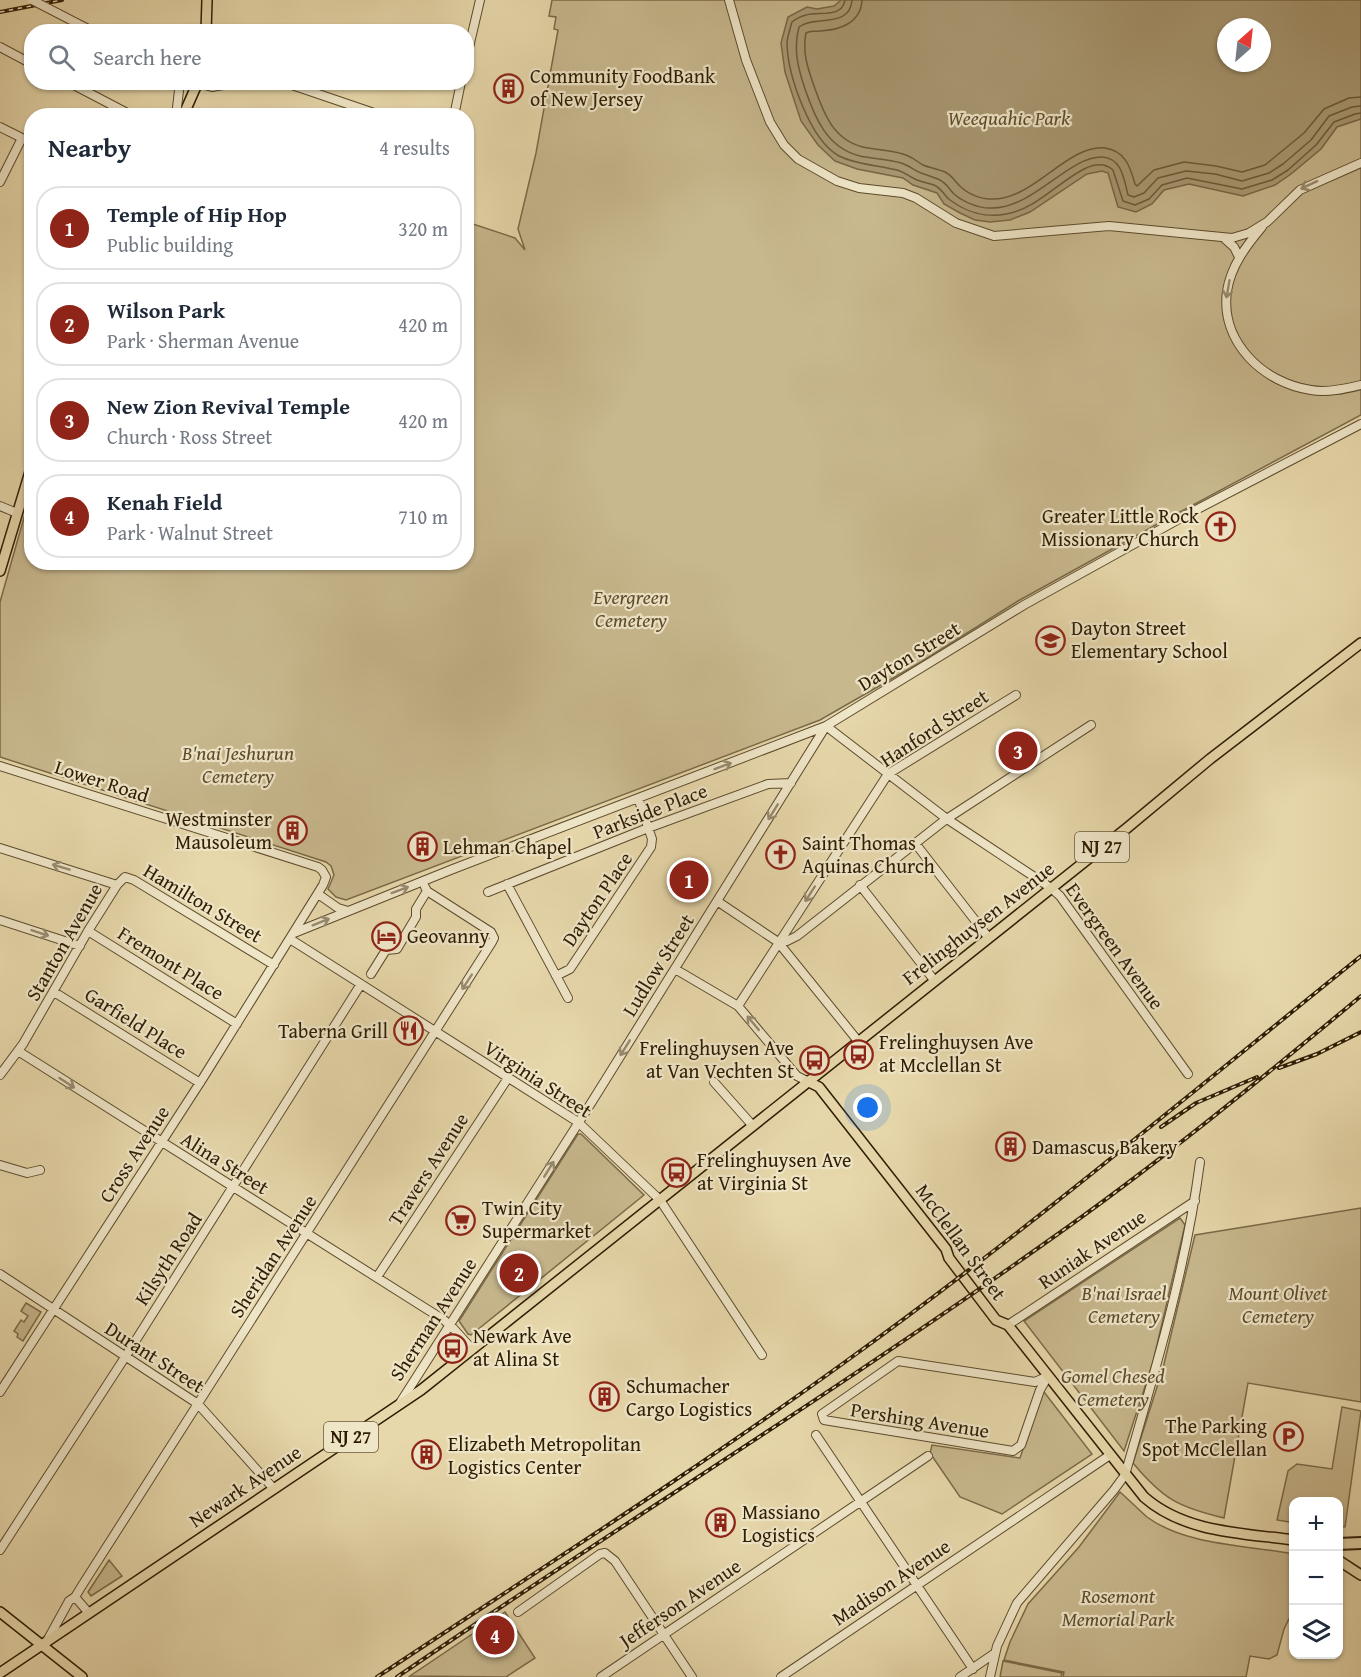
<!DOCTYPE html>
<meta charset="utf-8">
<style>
:root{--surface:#fff;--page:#f6f6f7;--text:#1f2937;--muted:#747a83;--line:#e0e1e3;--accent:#8f2418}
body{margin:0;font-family:"Gentium Book Plus",serif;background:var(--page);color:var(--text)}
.controls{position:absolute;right:18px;bottom:18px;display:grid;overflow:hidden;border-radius:12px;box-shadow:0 2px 4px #0004}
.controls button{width:54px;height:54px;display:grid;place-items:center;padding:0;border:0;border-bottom:2px solid var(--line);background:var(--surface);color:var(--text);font:30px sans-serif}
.compass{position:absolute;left:1217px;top:18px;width:54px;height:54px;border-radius:50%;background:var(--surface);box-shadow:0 2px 4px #0004;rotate:27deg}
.you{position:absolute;left:868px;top:1108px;width:21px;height:21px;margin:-15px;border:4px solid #fff;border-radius:50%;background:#1a73e8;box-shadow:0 0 0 9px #1a73e833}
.badge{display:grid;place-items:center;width:39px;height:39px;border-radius:50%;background:var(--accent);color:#fff;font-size:20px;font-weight:700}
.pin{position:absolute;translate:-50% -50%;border:3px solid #fff;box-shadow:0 2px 6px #0006}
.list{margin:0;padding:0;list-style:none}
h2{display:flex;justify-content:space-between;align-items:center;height:78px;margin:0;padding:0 24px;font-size:26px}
h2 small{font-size:20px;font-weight:400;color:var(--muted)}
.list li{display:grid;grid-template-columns:39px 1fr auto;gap:18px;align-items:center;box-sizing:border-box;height:84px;margin:0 12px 12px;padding:0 12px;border:2px solid var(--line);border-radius:24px}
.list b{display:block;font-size:22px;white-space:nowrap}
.list p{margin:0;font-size:20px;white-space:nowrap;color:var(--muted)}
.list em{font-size:20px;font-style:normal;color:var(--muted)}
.icon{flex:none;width:33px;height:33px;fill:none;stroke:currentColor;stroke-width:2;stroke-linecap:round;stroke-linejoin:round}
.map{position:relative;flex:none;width:1361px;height:1677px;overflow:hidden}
.search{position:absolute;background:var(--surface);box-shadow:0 2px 4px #0004;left:24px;top:24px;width:450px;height:66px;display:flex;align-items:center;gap:15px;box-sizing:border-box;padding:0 21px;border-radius:24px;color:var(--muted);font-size:22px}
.panel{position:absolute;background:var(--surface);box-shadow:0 2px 4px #0004;left:24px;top:108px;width:450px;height:462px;border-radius:24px}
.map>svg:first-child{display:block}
.green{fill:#c8b88e;stroke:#7b6a48;stroke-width:1.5;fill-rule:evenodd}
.water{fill:#a89872;stroke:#776645;stroke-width:1.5;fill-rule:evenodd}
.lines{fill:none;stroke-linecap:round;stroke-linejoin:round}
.shore{stroke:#6b5a3a;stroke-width:1.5}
.minor-casing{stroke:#5c4b2c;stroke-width:10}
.major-casing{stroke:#2e1c02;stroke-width:12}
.highway-casing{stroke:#2e1c02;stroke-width:14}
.minor{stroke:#efe6c8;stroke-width:8}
.major{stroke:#e7d8ab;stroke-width:9}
.highway{stroke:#e7d8ab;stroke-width:10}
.rail-casing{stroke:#2e1c02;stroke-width:4}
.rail{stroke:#efe6c8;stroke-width:1.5;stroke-dasharray:4.5;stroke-linecap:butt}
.minor-bridge-casing{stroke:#5c4b2c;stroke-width:10;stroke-linecap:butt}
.minor-bridge{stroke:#efe6c8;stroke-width:8}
.oneway{stroke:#988b6f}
.labels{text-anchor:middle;stroke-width:4.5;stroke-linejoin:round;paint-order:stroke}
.shield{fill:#efe6c8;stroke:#68593d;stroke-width:1.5}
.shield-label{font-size:18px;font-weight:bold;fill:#2e1c02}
.poi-label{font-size:20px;fill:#2e1c02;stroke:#efe6c8;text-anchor:start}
.park-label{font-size:20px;font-style:italic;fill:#5c4b2c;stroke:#efe6c8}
.street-label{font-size:20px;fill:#2e1c02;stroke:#efe6c8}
</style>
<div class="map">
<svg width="1361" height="1677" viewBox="0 0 1361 1677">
<rect width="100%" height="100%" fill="#e7d8ab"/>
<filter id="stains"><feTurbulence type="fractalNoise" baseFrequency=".00333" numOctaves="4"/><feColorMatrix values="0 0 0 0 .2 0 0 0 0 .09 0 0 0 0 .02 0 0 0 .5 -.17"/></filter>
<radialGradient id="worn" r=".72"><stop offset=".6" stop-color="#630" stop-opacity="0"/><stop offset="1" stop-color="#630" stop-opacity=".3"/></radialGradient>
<path class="green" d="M552 0H1361V415L1163 521 1018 601 921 662 820 720 346 900 336 897 328 889 334 875 331 866 326 862 0 757V602L31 493 32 562H466L467 222 515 238 525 250 518 229 536 153 558 30 554 29 556 17 549 16ZM1226 27H1262V63H1226Z
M578 1134H581L644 1195 471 1335 468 1334 459 1321Z
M1361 1208V1402L1248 1383 1224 1518C1178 1507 1163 1499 1133 1463L1163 1368 1195 1235Z
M1180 1218 1185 1225 1153 1362 1124 1451 1024 1321Z
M26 1303 41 1312 23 1341 17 1337 18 1334 14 1331 21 1320 24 1322 28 1316 21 1311Z
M1044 1392 1092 1454 1002 1514 960 1497 930 1453 932 1445 1020 1458 1042 1393Z
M1342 1407 1361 1411 1345 1527 1339 1526 1338 1502H1294L1293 1525 1289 1522 1277 1520 1288 1471 1297 1464 1332 1469Z
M1120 1492C1129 1500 1138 1509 1147 1517 1187 1546 1247 1545 1293 1554V1611L1284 1629 1277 1655 1269 1659 1250 1656 1246 1677H1063L1064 1672 1004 1660 1010 1642 1028 1604 1079 1547Z
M109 1560 122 1576 91 1596 88 1592Z
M505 1612 535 1658 506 1677 410 1676Z
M1003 1661 1062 1673 1061 1677H1000Z"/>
<path class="water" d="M841 0H1361V119L1337 127 1321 149 1291 174 1275 185 1243 196 1189 184 1164 190 1152 204 1136 212 1118 207 1108 173 1102 171 1087 174 1030 212 1010 220 990 222 975 220 960 213 944 204 937 193 913 185 903 178 857 169 835 161 818 145 801 121 785 72 781 43 788 17 807 7 817 9 834 6ZM1226 27H1262V63H1226Z"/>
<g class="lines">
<path class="shore" d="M845 0C842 19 818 11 806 15 801 16 796 19 792 22 790 29 787 37 787 44 788 76 810 140 839 156 857 165 878 165 897 170 905 172 909 177 917 180 922 182 928 183 934 185 943 189 943 195 950 200 966 212 986 218 1006 214 1036 209 1057 183 1084 169 1094 164 1105 163 1113 170L1123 201 1135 205 1149 199 1162 185 1187 178 1242 189 1272 180 1288 170 1316 145 1334 122 1355 114 1361 113
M852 0C850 29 814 15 799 27 793 49 798 68 805 89 815 118 827 148 860 156 874 159 887 159 901 163 908 165 914 170 921 173 927 175 932 177 938 179 947 183 948 188 954 194 963 202 980 209 992 208 1034 208 1069 156 1102 157 1122 158 1124 179 1128 195L1134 197 1144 193 1158 178 1186 171 1215 174 1242 181 1269 173 1283 164 1311 140 1329 116 1352 107 1361 106
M862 0C861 23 840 30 820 31 814 32 811 30 806 33 802 52 808 69 814 86 823 112 833 140 863 147 876 150 890 150 903 154 911 156 916 161 923 165 930 168 938 169 945 172 953 176 955 182 961 187 968 194 981 199 990 199 1032 202 1067 144 1105 148 1125 151 1130 166 1135 184L1137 186 1154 170 1184 162 1216 166 1242 172 1265 165 1304 133 1324 109 1349 98 1361 97"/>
<defs>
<path id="minor" d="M729 0 746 60 770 122 784 145 798 159 837 181 859 188 903 193 916 198 956 223 994 236 1109 226 1232 238 1249 233 1267 222 1300 190 1361 163
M0 47 32 64
M466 60 480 0
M68 82 133 116
M194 82 212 87 239 82
M283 82 383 116
M176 116 180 82
M454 116 461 82
M0 127 32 143
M0 182 22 138
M1262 227C1246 246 1231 266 1227 291 1220 342 1263 383 1311 390 1327 393 1345 389 1361 385
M1225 239 1234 247 1239 257
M0 506 17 513
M826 726 947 819 1051 888 1060 896 1188 1074
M0 766 318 867 322 870 326 877 323 885 203 1078 0 1392
M915 843 988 937
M0 848 117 885
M507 884 568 998
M860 885 934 980
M488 892 648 828 768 784 791 783
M318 894 338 908 348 911
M717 901 778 942 858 1041
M0 920 80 946
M88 931 237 1024
M294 933 453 869 826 726 1024 605 1190 513 1361 424
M290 939 578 1122 660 1200 762 1355
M778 942 787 941 797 936 945 820 1091 725
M675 969 738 1006 797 1076 807 1081
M371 974 386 950 397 949 416 917V909L427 891 425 887
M556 976 570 969 651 847 652 839 638 798
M54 992 200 1083
M738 1006 888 774 1016 695
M18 1051 444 1320 453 1328 471 1348
M0 1075 23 1044 88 931 117 885 125 877 134 880 274 965
M714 1082 753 1126
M0 1165 27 1173 40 1170
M0 1274 198 1404 274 1489
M377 1277 508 1078
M1008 1325 1195 1201
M898 1361 1035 1382 1048 1376 1040 1390 1021 1445 1013 1451 824 1420 822 1414Z
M400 1403 593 1100 826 726
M816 1435 973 1669
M0 1550 129 1351 361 984
M75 1597 88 1612
M518 1612 600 1554 605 1553 615 1561 692 1677
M47 1641 69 1601 75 1597 83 1584 492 942 494 938 491 932 427 891
M601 1677 928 1456
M781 1677 1110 1455
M960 1677 995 1653
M990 1677 997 1646 1017 1603 1114 1490 1125 1475C1155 1371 1186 1269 1200 1162"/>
<path id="major" d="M206 32 207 0
M183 116 198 82
M0 571 32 465
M807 1081 819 1087 946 1249 949 1258 996 1320 1008 1325 1144 1497C1185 1533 1242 1533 1294 1540
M1338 1560 1361 1575
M0 1612 82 1677
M0 1673 421 1390 1127 828 1210 759 1361 643"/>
<path id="highway" d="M1338 1544 1361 1543"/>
</defs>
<use href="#minor" class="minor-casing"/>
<use href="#major" class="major-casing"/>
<use href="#highway" class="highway-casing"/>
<use href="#minor" class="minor"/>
<use href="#major" class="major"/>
<use href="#highway" class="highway"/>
<defs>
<path id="rail" d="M0 12 62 0
M1279 1068 1317 1054 1361 1032
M1161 1127 1196 1103 1257 1077
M377 1677C534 1573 693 1472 845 1362 1023 1234 1191 1093 1361 956
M397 1677C612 1530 835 1392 1048 1241 1156 1165 1259 1081 1361 996"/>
</defs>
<use href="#rail" class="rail-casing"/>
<use href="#rail" class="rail"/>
<defs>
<path id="minor-bridge" d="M32 0 94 32"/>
</defs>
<use href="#minor-bridge" class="minor-bridge-casing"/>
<use href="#minor-bridge" class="minor-bridge"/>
</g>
<defs><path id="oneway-shaft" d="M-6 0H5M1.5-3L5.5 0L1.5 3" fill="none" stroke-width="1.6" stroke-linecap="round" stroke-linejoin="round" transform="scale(1.5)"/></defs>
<g class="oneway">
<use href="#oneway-shaft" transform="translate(1309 185) rotate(155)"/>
<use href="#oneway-shaft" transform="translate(1228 289) rotate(100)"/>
<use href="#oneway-shaft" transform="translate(723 766) rotate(-21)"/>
<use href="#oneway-shaft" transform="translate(773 812) rotate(122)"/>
<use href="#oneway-shaft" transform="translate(61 867) rotate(-163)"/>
<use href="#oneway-shaft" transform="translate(400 890) rotate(-20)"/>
<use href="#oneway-shaft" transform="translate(810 894) rotate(123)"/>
<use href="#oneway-shaft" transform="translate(321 922) rotate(-22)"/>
<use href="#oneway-shaft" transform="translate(40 933) rotate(18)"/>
<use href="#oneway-shaft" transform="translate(467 982) rotate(123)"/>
<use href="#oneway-shaft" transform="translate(753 1023) rotate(-130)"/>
<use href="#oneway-shaft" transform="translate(625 1048) rotate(122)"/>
<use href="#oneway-shaft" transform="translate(67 1083) rotate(33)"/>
<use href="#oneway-shaft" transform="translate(549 1169) rotate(-58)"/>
</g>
<defs>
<symbol id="building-ring" viewBox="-11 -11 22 22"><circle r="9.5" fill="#efe6c8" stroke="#8f2418" stroke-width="1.5"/><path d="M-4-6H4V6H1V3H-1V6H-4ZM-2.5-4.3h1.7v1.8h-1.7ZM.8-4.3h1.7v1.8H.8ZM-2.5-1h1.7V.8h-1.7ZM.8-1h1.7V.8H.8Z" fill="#8f2418"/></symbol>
<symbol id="church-ring" viewBox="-11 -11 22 22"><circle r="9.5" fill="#efe6c8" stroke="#8f2418" stroke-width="1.5"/><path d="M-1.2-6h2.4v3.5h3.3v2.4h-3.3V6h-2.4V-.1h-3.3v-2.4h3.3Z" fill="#8f2418"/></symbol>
<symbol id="school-ring" viewBox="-11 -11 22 22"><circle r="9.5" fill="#efe6c8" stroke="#8f2418" stroke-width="1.5"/><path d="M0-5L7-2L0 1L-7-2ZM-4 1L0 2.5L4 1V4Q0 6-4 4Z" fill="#8f2418"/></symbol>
<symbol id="hotel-ring" viewBox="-11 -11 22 22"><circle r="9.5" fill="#efe6c8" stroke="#8f2418" stroke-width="1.5"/><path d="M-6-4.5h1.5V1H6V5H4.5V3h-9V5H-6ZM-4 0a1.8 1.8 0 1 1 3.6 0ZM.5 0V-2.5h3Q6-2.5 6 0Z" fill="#8f2418"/></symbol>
<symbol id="restaurant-ring" viewBox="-11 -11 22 22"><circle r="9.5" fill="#efe6c8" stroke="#8f2418" stroke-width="1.5"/><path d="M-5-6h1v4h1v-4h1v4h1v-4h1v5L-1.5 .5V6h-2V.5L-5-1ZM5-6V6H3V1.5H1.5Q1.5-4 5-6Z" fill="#8f2418"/></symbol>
<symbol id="bus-ring" viewBox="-11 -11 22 22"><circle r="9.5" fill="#efe6c8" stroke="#8f2418" stroke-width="1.5"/><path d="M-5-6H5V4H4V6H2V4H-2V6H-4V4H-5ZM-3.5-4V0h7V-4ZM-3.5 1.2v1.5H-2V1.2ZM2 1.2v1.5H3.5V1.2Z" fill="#8f2418"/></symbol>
<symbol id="supermarket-ring" viewBox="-11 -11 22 22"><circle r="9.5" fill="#efe6c8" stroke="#8f2418" stroke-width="1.5"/><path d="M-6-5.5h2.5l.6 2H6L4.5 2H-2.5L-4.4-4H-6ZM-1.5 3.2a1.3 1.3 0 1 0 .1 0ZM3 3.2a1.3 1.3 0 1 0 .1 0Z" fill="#8f2418"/></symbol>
<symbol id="parking-ring" viewBox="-11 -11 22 22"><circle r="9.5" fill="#efe6c8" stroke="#8f2418" stroke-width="1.5"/><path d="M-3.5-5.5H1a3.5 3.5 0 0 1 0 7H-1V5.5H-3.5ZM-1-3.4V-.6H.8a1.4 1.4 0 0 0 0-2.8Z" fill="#8f2418"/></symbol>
</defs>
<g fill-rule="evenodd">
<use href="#building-ring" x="492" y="72" width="33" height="33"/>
<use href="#church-ring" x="1204" y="510" width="33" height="33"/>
<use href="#school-ring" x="1034" y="624" width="33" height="33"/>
<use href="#building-ring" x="276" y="814" width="33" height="33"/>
<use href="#building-ring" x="406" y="830" width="33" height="33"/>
<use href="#church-ring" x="764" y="838" width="33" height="33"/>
<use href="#hotel-ring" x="370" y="920" width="33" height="33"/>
<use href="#restaurant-ring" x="392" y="1014" width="33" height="33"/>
<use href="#bus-ring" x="842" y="1038" width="33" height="33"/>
<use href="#bus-ring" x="798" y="1044" width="33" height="33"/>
<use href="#building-ring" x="994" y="1130" width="33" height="33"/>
<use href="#bus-ring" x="660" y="1156" width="33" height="33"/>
<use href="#supermarket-ring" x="444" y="1204" width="33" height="33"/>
<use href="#bus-ring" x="436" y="1332" width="33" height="33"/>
<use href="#building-ring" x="588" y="1380" width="33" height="33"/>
<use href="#parking-ring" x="1272" y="1420" width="33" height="33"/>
<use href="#building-ring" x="410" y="1438" width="33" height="33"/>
<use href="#building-ring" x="704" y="1506" width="33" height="33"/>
</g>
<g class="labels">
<g class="shield">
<rect x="1075" y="832" width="54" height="30" rx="4.5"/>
<rect x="324" y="1422" width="54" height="30" rx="4.5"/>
</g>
<g class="shield-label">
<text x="1102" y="853">NJ 27</text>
<text x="351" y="1443">NJ 27</text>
</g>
<g class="poi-label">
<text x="530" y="83">Community FoodBank<tspan x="530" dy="23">of New Jersey</tspan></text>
<text x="1199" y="523" text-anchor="end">Greater Little Rock<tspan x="1199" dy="23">Missionary Church</tspan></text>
<text x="1071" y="635">Dayton Street<tspan x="1071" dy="23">Elementary School</tspan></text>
<text x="272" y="826" text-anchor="end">Westminster<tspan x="272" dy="23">Mausoleum</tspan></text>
<text x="802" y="850">Saint Thomas<tspan x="802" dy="23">Aquinas Church</tspan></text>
<text x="443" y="854">Lehman Chapel</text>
<text x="407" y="943">Geovanny</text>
<text x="388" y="1038" text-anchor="end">Taberna Grill</text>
<text x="879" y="1049">Frelinghuysen Ave<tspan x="879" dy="23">at Mcclellan St</tspan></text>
<text x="794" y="1055" text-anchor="end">Frelinghuysen Ave<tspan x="794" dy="23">at Van Vechten St</tspan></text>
<text x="1032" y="1154">Damascus Bakery</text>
<text x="697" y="1167">Frelinghuysen Ave<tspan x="697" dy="23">at Virginia St</tspan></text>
<text x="482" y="1215">Twin City<tspan x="482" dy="23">Supermarket</tspan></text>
<text x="473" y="1343">Newark Ave<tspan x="473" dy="23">at Alina St</tspan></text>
<text x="626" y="1393">Schumacher<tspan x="626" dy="23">Cargo Logistics</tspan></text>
<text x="1267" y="1433" text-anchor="end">The Parking<tspan x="1267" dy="23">Spot McClellan</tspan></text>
<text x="448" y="1451">Elizabeth Metropolitan<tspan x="448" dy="23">Logistics Center</tspan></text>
<text x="742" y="1519">Massiano<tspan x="742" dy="23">Logistics</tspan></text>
</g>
<g class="park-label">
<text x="1009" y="125">Weequahic Park</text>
<text x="631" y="604">Evergreen<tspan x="631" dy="23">Cemetery</tspan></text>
<text x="238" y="760">B'nai Jeshurun<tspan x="238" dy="23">Cemetery</tspan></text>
<text x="1124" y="1300">B'nai Israel<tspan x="1124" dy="23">Cemetery</tspan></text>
<text x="1278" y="1300">Mount Olivet<tspan x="1278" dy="23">Cemetery</tspan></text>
<text x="1113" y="1383">Gomel Chesed<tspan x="1113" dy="23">Cemetery</tspan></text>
<text x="1118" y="1603">Rosemont<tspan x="1118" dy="23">Memorial Park</tspan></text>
</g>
<g class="street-label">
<text transform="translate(909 656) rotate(-31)" y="7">Dayton Street</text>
<text transform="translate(934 728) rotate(-33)" y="7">Hanford Street</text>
<text transform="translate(102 781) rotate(18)" y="7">Lower Road</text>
<text transform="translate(650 811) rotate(-21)" y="7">Parkside Place</text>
<text transform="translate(597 899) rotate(-56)" y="7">Dayton Place</text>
<text transform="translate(203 903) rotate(31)" y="7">Hamilton Street</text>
<text transform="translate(978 923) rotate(-38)" y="7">Frelinghuysen Avenue</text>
<text transform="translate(64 942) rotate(-60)" y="7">Stanton Avenue</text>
<text transform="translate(1115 946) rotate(54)" y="7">Evergreen Avenue</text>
<text transform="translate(171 963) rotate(32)" y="7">Fremont Place</text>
<text transform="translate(658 965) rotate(-58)" y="7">Ludlow Street</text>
<text transform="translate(136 1023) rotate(32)" y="7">Garfield Place</text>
<text transform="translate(538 1079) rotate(33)" y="7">Virginia Street</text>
<text transform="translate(134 1154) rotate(-57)" y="7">Cross Avenue</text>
<text transform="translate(225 1163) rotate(32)" y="7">Alina Street</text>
<text transform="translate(428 1169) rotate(-57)" y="7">Travers Avenue</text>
<text transform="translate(961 1242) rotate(54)" y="7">McClellan Street</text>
<text transform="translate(1092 1249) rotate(-34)" y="7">Runiak Avenue</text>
<text transform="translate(273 1256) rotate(-57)" y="7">Sheridan Avenue</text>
<text transform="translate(168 1259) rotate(-57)" y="7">Kilsyth Road</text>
<text transform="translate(433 1319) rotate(-57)" y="7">Sherman Avenue</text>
<text transform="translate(155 1357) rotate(33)" y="7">Durant Street</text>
<text transform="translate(920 1420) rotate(9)" y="7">Pershing Avenue</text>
<text transform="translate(245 1486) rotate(-34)" y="7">Newark Avenue</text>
<text transform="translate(891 1582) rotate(-34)" y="7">Madison Avenue</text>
<text transform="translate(680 1603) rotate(-34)" y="7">Jefferson Avenue</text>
</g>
</g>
<rect width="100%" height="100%" filter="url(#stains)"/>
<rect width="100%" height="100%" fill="url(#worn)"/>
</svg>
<div class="controls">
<button>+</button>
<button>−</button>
<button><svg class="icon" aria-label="layers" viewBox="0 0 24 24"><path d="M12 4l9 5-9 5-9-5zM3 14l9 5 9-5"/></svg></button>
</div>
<svg class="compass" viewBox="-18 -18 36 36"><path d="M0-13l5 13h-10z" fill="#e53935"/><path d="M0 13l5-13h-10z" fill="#747a83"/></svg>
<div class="you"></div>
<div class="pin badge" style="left:689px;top:880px">1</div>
<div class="pin badge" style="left:519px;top:1273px">2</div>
<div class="pin badge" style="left:1018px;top:751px">3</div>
<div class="pin badge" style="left:495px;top:1635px">4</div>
<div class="search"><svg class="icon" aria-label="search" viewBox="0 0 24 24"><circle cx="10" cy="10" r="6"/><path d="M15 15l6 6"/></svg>Search here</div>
<section class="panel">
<h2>Nearby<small>4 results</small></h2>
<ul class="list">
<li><span class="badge">1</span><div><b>Temple of Hip Hop</b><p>Public building</p></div><em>320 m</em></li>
<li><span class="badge">2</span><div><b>Wilson Park</b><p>Park · Sherman Avenue</p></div><em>420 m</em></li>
<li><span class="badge">3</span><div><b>New Zion Revival Temple</b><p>Church · Ross Street</p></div><em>420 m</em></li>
<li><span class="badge">4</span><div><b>Kenah Field</b><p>Park · Walnut Street</p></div><em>710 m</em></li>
</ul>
</section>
</div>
